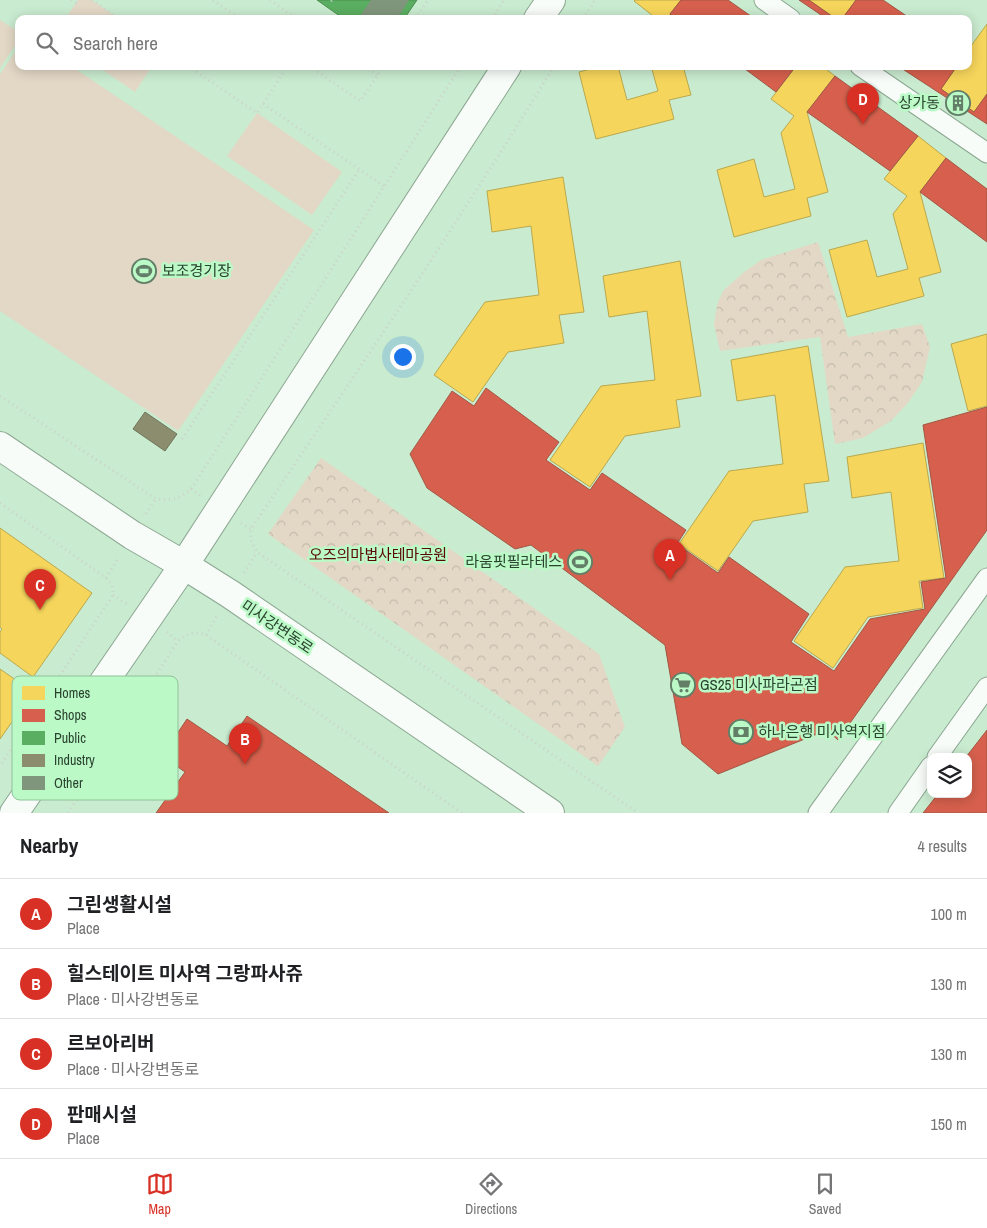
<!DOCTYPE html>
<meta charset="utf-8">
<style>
:root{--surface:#fff;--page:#f2f2f2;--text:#202124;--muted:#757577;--line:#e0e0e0;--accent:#d93025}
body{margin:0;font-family:"Archivo Narrow","Noto Sans KR",sans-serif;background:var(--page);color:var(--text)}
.controls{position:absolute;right:15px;bottom:15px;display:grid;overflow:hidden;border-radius:10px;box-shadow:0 2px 12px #0003}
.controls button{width:45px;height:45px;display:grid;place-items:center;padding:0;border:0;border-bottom:1px solid var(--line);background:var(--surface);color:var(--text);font:25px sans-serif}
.you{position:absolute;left:402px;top:356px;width:18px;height:18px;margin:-12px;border:4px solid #fff;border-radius:50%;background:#1a73e8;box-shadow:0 0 0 8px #1a73e833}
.badge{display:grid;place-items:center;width:32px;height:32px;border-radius:50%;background:var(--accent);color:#fff;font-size:16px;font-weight:700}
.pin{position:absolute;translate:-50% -41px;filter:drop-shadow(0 1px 2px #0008)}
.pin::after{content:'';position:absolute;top:26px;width:18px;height:15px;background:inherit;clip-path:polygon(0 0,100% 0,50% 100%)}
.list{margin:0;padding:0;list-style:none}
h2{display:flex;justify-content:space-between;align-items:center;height:65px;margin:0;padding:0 20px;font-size:21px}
h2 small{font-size:16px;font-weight:400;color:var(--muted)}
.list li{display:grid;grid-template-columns:32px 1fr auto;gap:15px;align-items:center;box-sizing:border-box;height:70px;padding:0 20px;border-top:1px solid var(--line)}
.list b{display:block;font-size:19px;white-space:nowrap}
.list p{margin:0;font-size:16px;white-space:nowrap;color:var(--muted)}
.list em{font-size:16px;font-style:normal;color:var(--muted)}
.icon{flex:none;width:28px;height:28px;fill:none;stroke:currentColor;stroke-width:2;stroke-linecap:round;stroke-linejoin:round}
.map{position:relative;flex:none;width:987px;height:813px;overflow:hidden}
.search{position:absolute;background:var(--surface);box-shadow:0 2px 12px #0003;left:15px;right:15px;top:15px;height:55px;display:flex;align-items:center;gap:12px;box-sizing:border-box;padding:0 18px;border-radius:10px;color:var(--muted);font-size:19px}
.sheet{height:345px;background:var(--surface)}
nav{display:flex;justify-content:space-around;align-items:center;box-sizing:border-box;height:70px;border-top:1px solid var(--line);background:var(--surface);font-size:14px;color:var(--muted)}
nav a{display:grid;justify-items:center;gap:2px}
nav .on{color:var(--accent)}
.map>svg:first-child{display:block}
.forest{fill:url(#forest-crowns)}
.pitch{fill:#e3d8c6}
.homes{fill:#f6d55c;stroke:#b9a94e}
.shops{fill:#d6604d;stroke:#a25744}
.public{fill:#5aae61;stroke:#4c8e52}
.industry{fill:#8c8c6e;stroke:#6f765b}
.building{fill:#80967c}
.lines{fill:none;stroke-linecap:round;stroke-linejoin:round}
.pedestrian-casing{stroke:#8ca792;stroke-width:21}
.tertiary-casing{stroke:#8ca792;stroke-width:30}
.secondary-casing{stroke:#8ca792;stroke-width:30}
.path{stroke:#cad3cc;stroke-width:3;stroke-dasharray:1 4;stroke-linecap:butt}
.pedestrian{stroke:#f7fcf8;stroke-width:19}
.tertiary{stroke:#f7fcf8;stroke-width:28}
.secondary{stroke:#f7fcf8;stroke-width:28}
.labels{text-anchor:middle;stroke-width:5;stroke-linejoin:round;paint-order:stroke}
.poi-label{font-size:15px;fill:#2a432f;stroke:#bbf9c7;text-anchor:start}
.park-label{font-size:15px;fill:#590702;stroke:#bbf9c7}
.street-label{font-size:15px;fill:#2a432f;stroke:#bbf9c7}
.key{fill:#bbf9c7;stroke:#90c299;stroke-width:1}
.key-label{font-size:14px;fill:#2a432f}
</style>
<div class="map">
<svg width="987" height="813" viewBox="0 0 987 813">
<defs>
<pattern id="forest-crowns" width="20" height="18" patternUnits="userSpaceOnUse" patternTransform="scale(1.25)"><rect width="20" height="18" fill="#e3d8c6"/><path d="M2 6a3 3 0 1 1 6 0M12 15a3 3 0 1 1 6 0" fill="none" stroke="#c3bbaa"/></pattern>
</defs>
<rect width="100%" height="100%" fill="#c9ebcf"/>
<path class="forest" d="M818 242 848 337 922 324 930 347 922 382 907 404 891 421 863 438 835 444 820 337 720 351 714 324 717 305 723 291 743 273 761 260Z
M321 458 599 654 625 727 598 766 268 534Z"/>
<path class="pitch" d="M78 0H92L119 19H65Z
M0 20 19 32V40L0 68Z
M19 46V66H71L314 230 178 431 0 311V74Z
M97 66H152L135 92Z
M257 113 342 172 312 215 227 156Z"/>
<path class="homes" d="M635 0H681L670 14 671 19H657L634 1Z
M809 0H856L842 19H836Z
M987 24V94L974 112 941 89 957 66H968V50Z
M601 66H618L627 100 658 91 651 66H683L691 95 669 100 674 119 596 139 579 72Z
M796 66H822L835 76 807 112 828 192 807 198 811 216 734 237 717 170 754 159 764 197 795 189 781 133 794 116 771 99Z
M918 136 946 158 920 192 941 272 919 278 924 296 847 317 829 250 867 240 877 277 908 269 893 214 907 196 884 179Z
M563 177 584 312 559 315 564 343 508 352 473 402 434 375 485 302 539 295 531 226 492 232 487 191Z
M680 261 701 396 676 400 680 427 625 436 590 487 550 460 601 386 655 380 647 311 609 317 603 276Z
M987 334V406L968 411 951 344Z
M808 346 829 481 804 484 808 512 753 521 718 571 679 544 729 471 783 464 775 395 737 401 731 360Z
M923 443 944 578 919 581 923 608 868 617 833 668 794 641 845 567 899 561 891 492 852 498 847 457Z
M0 528 92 593 33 677 0 653V632L2 629 0 627Z
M0 669 33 692 0 739Z
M211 738 245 763 282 748 299 793 261 808 257 813H215L227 795 191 766Z
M987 780V813H962Z"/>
<path class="shops" d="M681 0H728L755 19H676L670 14Z
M799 0H809L836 19H827Z
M856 0H883L911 19H842Z
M741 66H796L776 92Z
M898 66H957L941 89 974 112 987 94V124Z
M835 76 918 136 890 171 807 112Z
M946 158 987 189V242L920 192Z
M486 388 559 442 546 460 590 490 602 473 686 530 677 544 718 573 729 557 809 614 791 642 834 671 870 619 925 609 921 582 946 578 923 425 987 407V530L838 740 827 730 718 774 682 744 665 645 531 545 515 549 427 488 410 454 452 391 474 406Z
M247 716 389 813H156L185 772 162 756 187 719 227 746Z
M987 730V813H923L938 794H968V757H966Z"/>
<path class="public" d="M317 0H417L404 19H344Z"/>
<path class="industry" d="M145 412 177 434 165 451 133 429Z"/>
<path class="building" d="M371 0H409L397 19H364L360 16Z"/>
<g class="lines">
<defs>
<path id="pedestrian" d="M764 0 791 19
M860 66 987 153
M937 757 987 687
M818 813 987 578
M898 813 931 766"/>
<path id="tertiary" d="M538 19 551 0
M14 813 184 565 507 66"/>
<path id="secondary" d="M0 446 132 535 184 565 230 594 550 813"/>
</defs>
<use href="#pedestrian" class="pedestrian-casing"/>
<use href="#tertiary" class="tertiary-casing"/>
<use href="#secondary" class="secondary-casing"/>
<path class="path" d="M71 0 76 3 78 0
M92 0 119 19
M213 0 240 19
M270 0 297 19
M331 1 332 0
M415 19 428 0
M492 19 504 0
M583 19 595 0
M188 66 257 113 285 70
M309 66 360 101 384 66
M364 66 377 75
M554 66C458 224 354 376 251 529 250 539 252 544 257 552L638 813
M263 104 384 186
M0 396 156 499C172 500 178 500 191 489L461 66
M182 439 359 170
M191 489 201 496
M0 503 106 578C111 583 114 587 113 595L0 766
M146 514 156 499
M241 523 251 529
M244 573 257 552
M106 578 119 557
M113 595 127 604
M167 632 178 641
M206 635 218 614
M68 813 178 641C188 633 194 631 206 635L462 813"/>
<use href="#pedestrian" class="pedestrian"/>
<use href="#tertiary" class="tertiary"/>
<use href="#secondary" class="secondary"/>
</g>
<defs>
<symbol id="building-ring" viewBox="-11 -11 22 22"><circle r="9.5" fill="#bbf9c7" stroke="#627e67" stroke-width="1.5"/><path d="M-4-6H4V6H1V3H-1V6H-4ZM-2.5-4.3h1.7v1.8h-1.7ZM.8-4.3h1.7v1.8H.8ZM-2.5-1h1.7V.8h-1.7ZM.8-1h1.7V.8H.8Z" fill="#627e67"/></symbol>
<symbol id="stadium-ring" viewBox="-11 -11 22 22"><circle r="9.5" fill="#bbf9c7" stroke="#627e67" stroke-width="1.5"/><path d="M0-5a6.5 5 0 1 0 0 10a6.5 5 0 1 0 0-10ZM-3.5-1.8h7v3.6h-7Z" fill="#627e67"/></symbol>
<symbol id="supermarket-ring" viewBox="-11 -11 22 22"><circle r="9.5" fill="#bbf9c7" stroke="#627e67" stroke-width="1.5"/><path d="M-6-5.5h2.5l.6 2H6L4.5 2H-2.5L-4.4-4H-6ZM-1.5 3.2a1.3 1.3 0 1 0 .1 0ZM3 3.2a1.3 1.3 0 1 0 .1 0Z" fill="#627e67"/></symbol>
<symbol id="bank-ring" viewBox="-11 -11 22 22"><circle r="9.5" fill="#bbf9c7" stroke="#627e67" stroke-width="1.5"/><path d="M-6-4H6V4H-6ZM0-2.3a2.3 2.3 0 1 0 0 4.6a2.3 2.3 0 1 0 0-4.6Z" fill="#627e67"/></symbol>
</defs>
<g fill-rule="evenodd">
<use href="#building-ring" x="944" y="89" width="28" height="28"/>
<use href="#stadium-ring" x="130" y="257" width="28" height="28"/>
<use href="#stadium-ring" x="566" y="548" width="28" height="28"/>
<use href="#supermarket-ring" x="669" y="671" width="28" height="28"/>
<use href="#bank-ring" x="727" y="718" width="28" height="28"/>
</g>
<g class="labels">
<g class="poi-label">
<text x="940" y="108" text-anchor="end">상가동</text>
<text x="162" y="276">보조경기장</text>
<text x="562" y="567" text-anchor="end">라움핏필라테스</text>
<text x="700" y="690">GS25 미사파라곤점</text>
<text x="758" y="737">하나은행 미사역지점</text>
</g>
<g class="park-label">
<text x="378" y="560">오즈의마법사테마공원</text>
</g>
<g class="street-label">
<text transform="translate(277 627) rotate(34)" y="5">미사강변동로</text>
</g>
</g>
<rect x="12" y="676" width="166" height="124" rx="8" class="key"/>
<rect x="22" y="686" width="23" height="14" fill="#f6d55c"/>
<rect x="22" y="709" width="23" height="13" fill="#d6604d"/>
<rect x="22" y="731" width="23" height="14" fill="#5aae61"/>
<rect x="22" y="754" width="23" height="13" fill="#8c8c6e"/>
<rect x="22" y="776" width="23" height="14" fill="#80967c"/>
<g class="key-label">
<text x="54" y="698">Homes</text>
<text x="54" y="720">Shops</text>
<text x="54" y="743">Public</text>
<text x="54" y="765">Industry</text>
<text x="54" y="788">Other</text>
</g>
</svg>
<div class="controls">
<button><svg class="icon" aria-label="layers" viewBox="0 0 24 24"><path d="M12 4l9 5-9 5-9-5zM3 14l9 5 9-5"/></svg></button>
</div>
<div class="you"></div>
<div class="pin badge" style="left:670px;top:580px">A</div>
<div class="pin badge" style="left:245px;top:764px">B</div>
<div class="pin badge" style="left:40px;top:610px">C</div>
<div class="pin badge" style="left:863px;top:124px">D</div>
<div class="search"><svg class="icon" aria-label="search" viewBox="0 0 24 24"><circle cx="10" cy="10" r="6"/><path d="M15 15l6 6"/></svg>Search here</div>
</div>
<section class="sheet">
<h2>Nearby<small>4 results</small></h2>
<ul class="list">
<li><span class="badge">A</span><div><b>그린생활시설</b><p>Place</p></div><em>100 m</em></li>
<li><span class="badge">B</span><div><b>힐스테이트 미사역 그랑파사쥬</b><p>Place · 미사강변동로</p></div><em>130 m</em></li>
<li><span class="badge">C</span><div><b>르보아리버</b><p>Place · 미사강변동로</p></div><em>130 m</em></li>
<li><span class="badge">D</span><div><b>판매시설</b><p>Place</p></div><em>150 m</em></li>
</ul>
</section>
<nav>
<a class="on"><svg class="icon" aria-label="map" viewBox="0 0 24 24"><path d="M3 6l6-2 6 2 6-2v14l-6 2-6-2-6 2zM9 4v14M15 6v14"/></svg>Map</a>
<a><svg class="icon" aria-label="directions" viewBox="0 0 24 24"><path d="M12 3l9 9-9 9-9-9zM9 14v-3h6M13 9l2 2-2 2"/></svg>Directions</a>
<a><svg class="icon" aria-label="saved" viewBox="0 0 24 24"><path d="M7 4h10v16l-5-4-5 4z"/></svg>Saved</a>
</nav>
